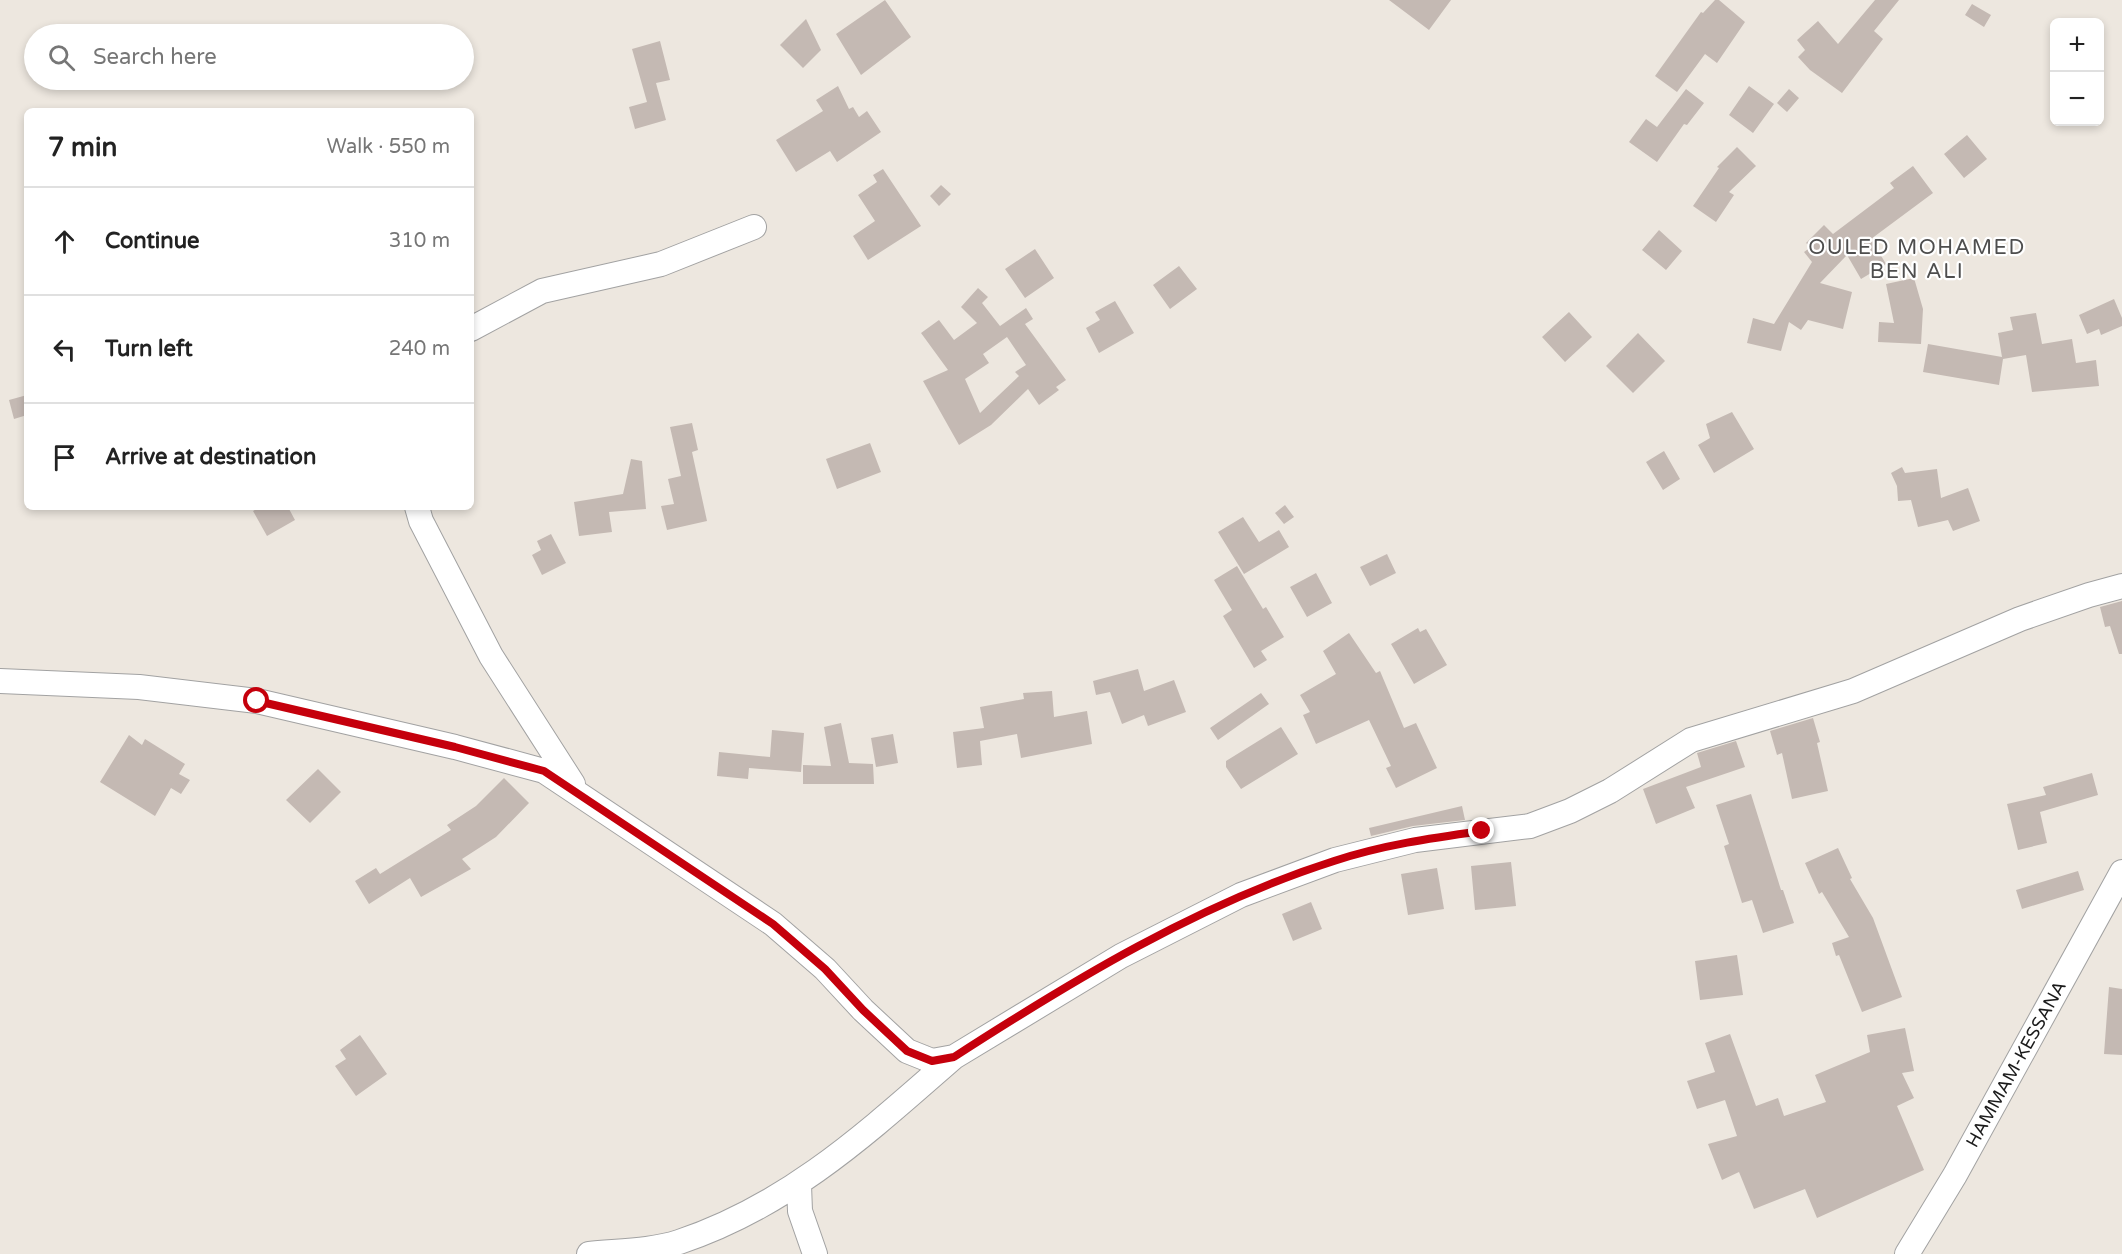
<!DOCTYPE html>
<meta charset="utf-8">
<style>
:root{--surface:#fff;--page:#f6f6f6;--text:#222;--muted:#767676;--line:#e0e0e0}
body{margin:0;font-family:"Varela Round",sans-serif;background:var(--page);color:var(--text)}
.controls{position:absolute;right:18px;top:18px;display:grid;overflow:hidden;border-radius:9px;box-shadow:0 3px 9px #0003}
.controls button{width:54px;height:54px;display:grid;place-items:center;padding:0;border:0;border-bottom:2px solid var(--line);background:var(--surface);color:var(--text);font:30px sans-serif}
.stop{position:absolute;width:18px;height:18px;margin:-14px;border:4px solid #c5000c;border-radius:50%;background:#fff}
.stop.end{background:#c5000c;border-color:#fff;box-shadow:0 2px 6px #0008}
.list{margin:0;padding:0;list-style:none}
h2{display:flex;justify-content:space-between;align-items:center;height:78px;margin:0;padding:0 24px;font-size:26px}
h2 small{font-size:20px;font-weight:400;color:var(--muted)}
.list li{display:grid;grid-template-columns:39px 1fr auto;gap:18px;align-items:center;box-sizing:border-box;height:108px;padding:0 24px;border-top:2px solid var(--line)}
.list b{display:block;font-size:22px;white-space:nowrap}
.list em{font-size:20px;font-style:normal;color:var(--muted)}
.icon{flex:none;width:33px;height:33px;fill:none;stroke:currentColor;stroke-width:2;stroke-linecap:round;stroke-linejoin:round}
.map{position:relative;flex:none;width:2122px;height:1254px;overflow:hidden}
.search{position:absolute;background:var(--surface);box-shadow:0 3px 9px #0003;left:24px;top:24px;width:450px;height:66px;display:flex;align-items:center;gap:15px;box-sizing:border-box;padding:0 21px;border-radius:33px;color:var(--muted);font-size:22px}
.panel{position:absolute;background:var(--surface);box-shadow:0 3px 9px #0003;left:24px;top:108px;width:450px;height:402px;border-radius:9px}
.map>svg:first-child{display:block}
.building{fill:#c4b9b3;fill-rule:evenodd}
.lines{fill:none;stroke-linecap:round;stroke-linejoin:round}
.minor-casing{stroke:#a2a2a2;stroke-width:26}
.minor{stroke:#fff;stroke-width:24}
.route{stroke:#c5000c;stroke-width:8}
.labels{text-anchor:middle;stroke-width:4.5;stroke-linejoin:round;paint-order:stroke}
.street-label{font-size:18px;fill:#1b1b1b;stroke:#fff}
.quarter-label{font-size:21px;letter-spacing:1.5px;fill:#4e4e4e;stroke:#fff}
</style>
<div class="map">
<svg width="2122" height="1254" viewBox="0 0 2122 1254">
<rect width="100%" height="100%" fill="#ede7df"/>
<path class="building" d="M885 0 911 37 861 75 836 34Z
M1389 0H1451L1429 30Z
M1715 0H1719L1745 22 1717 63 1705 54 1677 92 1655 76 1701 12 1703 13Z
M1875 0H1899L1874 31 1883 39 1842 93 1810 70 1798 57 1805 50 1797 40 1818 21 1838 44Z
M1972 4 1991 15 1984 27 1965 15Z
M806 19 821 50 803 68 780 45Z
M660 41 670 80 656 83 666 120 635 129 629 107 647 102 632 49Z
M838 86 849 109 853 107 859 117 867 111 881 132 837 162 830 151 796 172 776 140 823 111 816 100Z
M1749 86 1774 104 1753 133 1729 115Z
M1686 89 1704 103 1687 125 1684 124 1657 162 1629 142 1646 119 1657 127Z
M1789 89 1799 98 1787 112 1777 103Z
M1967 135 1987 159 1964 178 1944 154Z
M1737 147 1756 166 1729 192 1734 195 1716 222 1693 206 1719 168 1717 167Z
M1913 166 1933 193 1871 239 1886 264 1861 279 1847 255 1820 283 1852 292 1843 329 1808 320 1801 330 1789 322 1781 351 1747 343 1753 318 1774 324 1812 262 1804 252 1811 247 1806 243 1824 225 1833 234 1894 188 1890 183Z
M883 169 921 226 868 260 853 236 875 221 858 195 877 182 873 175Z
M941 185 951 194 939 206 930 196Z
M1659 230 1682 251 1666 270 1642 250Z
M1035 249 1054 278 1025 298 1005 269Z
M1179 266 1197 289 1170 309 1153 285Z
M1914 278 1923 309 1921 344 1878 342 1879 322 1894 323 1886 284Z
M978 288 988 297 982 303 1000 326 1026 308 1033 319 1025 324 1066 380 1056 387 1059 390 1039 405 1028 389 991 425 959 445 923 381 948 370 921 333 939 320 954 340 977 323 961 307ZM1007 337 1026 365 1015 372 1019 376 980 413 965 379 989 363 983 354Z
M2114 299 2122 318V326L2101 335 2099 329 2087 334 2079 315Z
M1115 301 1134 333 1099 353 1086 328 1100 320 1095 312Z
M1569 312 1592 337 1565 362 1542 337Z
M2036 313 2042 344 2072 339 2076 363 2096 360 2099 386 2032 392 2026 355 2003 359 1999 385 1923 372 1928 344 2002 357 1998 333 2013 330 2010 317Z
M1638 333 1665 361 1633 393 1606 366Z
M27 395V415L14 419 9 400Z
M1732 412 1754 449 1714 473 1698 445 1710 438 1706 424Z
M692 423 698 450 692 452 707 521 667 530 661 506 674 504 668 479 681 476 670 427Z
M870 443 881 472 837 489 826 459Z
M1664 451 1680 479 1663 490 1646 462Z
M631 459 642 461 646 509 609 512 612 532 579 536 574 502 623 494Z
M1902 467 1905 473 1937 469 1941 498 1968 488 1980 521 1953 531 1948 520 1918 527 1911 500 1898 501 1897 486 1891 473Z
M1285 505 1294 517 1284 524 1275 513Z
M260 507H288L295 520 267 536 253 511Z
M1243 517 1259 542 1279 530 1289 547 1244 574 1218 532Z
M551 534 566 563 542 575 532 555 541 550 537 541Z
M1387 554 1396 573 1370 586 1360 567Z
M1237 566 1263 609 1266 607 1284 637 1261 651 1267 660 1254 668 1223 616 1232 610 1214 580Z
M1316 573 1332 603 1307 617 1290 587Z
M2122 601V654H2119L2110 626 2105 627 2100 607Z
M1418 628 1420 632 1426 629 1447 665 1414 684 1391 644Z
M1349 633 1376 673 1380 671 1404 728 1416 723 1437 768 1396 788 1386 768 1391 766 1369 720 1316 744 1303 715 1310 712 1300 695 1336 674 1323 651Z
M1138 669 1144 691 1174 680 1186 712 1148 726 1144 715 1122 724 1110 692 1096 695 1093 681Z
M1052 691 1054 717 1087 711 1092 744 1021 758 1017 734 980 741 982 765 957 768 953 732 984 728 980 707 1024 699 1023 693Z
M1261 693 1269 704 1218 740 1210 728Z
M1813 718 1820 742 1817 743 1828 791 1792 799 1782 753 1777 755 1770 731Z
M841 723 849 763 873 764 874 784H803V765L831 766 824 727Z
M1281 727 1298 754 1241 789 1226 767V761Z
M772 730 804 733 801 772 749 768 748 779 717 776 719 752 770 757Z
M893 734 898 763 876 767 871 738Z
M129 735 142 745 145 739 185 764 179 774 190 780 181 794 171 788 155 816 100 782Z
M1736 741 1745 767 1686 787 1695 808 1656 824 1643 789 1701 767 1697 753Z
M318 769 341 792 310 823 286 800Z
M2092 773 2098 795 2040 812 2047 843 2018 850 2007 804 2046 795 2043 787Z
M504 778 529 803 496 837 462 859 471 869 421 897 410 878 369 904 355 881 376 868 380 874 451 830 447 825 476 806Z
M1751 794 1781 890H1783L1794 923 1763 933 1752 900 1742 903 1724 846 1729 844 1716 805Z
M1462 806 1465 820 1413 826 1371 836 1369 828Z
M1838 848 1852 878 1850 879 1873 918 1902 997 1862 1012 1839 955 1836 956 1832 943 1849 937 1822 892 1819 894 1805 863Z
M1511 862 1516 906 1475 910 1471 866Z
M1437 868 1444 909 1408 915 1401 874Z
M2078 871 2084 890 2022 909 2016 890Z
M1311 902 1322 929 1293 941 1282 914Z
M1737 955 1743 995 1700 1000 1695 961Z
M2109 987 2122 989V1055L2104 1054Z
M1905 1028 1914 1071 1902 1073 1914 1098 1897 1106 1924 1170 1817 1218 1805 1189 1754 1209 1739 1172 1722 1180 1708 1144 1737 1136 1725 1100 1697 1109 1687 1081 1715 1072 1705 1043 1730 1034 1756 1106 1778 1098 1784 1116 1826 1102 1815 1075 1870 1052 1867 1035Z
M360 1035 387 1074 356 1096 335 1066 346 1059 340 1050Z"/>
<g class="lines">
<defs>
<path id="minor" d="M471 329 542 291 661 264 754 227
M417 507 421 521 491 656 573 784
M0 681 139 687 257 701 455 747 544 771 773 924 825 969 863 1010 907 1051 932 1061 954 1057 1121 956 1241 895 1335 860 1415 840 1530 826 1570 811 1610 791 1691 740 1853 691 2020 619 2089 595 2122 586
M799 1185 800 1211 815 1254
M589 1254C618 1251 652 1251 679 1242 790 1205 869 1131 954 1057
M1907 1254 1955 1175 2122 872"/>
</defs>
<use href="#minor" class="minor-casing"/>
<use href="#minor" class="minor"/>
</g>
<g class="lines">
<path class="route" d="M257 701 455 747 544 771 773 924 825 969 863 1010 907 1051 932 1061 954 1057C1073 980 1199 904 1334 861 1382 845 1432 838 1482 831"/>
</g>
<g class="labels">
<g class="street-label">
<text transform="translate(2016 1064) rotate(-61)" y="6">HAMMAM-KESSANA</text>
</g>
<g class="quarter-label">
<text x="1917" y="254">OULED MOHAMED<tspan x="1917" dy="24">BEN ALI</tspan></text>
</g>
</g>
</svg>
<div class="controls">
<button>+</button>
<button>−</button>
</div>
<div class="stop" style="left:257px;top:701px"></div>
<div class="stop end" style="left:1482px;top:831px"></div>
<div class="search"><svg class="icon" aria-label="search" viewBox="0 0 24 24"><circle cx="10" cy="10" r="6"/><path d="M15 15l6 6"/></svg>Search here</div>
<section class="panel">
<h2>7 min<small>Walk · 550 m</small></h2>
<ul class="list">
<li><svg class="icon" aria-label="ahead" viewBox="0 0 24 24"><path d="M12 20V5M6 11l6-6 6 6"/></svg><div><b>Continue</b></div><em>310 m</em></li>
<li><svg class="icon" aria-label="left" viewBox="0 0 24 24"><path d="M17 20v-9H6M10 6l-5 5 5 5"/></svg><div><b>Turn left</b></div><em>240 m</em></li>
<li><svg class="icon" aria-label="arrive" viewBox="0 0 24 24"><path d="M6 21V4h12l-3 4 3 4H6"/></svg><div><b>Arrive at destination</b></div></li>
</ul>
</section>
</div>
